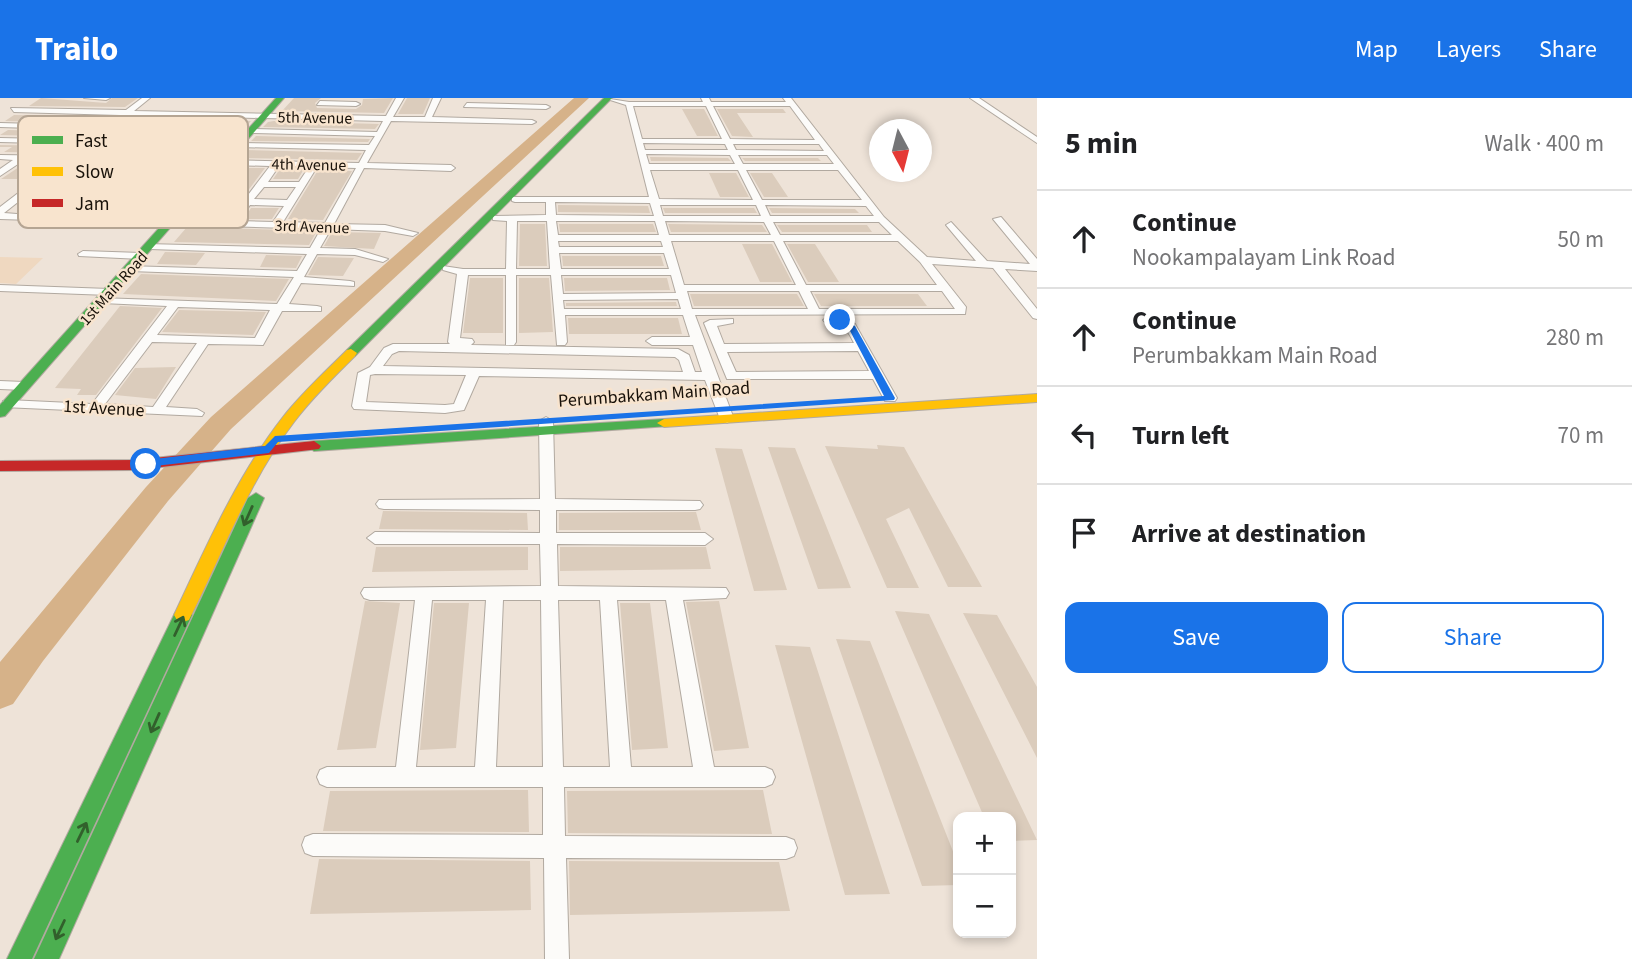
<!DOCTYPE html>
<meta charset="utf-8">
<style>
:root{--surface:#fff;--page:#f2f2f2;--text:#202124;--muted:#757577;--line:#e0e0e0;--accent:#1a73e8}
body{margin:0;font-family:"Source Sans 3",sans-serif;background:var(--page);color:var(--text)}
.controls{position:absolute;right:21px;bottom:21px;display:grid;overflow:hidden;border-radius:14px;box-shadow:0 4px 10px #0003}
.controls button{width:63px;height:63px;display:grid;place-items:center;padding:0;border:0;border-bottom:2px solid var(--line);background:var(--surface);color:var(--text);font:35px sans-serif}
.compass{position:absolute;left:869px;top:21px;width:63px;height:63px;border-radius:50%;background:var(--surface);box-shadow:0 4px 10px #0003;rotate:173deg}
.stop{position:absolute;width:21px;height:21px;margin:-16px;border:5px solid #1a73e8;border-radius:50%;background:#fff}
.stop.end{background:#1a73e8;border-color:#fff;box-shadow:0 2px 7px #0008}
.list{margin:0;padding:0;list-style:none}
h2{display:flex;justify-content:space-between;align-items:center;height:91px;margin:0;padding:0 28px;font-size:30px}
h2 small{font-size:23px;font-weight:400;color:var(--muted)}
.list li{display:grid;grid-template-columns:46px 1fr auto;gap:21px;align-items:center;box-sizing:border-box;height:98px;padding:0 28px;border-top:2px solid var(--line)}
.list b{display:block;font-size:26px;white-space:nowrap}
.list p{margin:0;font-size:23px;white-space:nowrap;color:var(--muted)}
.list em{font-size:23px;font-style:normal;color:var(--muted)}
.actions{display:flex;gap:14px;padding:21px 28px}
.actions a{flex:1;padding:16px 0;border:2px solid var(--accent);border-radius:14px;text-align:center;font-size:24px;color:var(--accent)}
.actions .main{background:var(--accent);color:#fff}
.icon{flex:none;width:38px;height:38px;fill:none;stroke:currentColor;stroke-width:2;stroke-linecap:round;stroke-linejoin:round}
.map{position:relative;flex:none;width:1037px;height:861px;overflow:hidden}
header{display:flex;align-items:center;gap:42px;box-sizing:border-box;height:98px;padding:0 35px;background:var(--accent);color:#fff}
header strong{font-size:33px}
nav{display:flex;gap:38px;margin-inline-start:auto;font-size:24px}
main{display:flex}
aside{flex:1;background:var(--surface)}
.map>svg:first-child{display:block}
.green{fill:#efd8c0}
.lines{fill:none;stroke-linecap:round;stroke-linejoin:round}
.river{fill:#d6b289;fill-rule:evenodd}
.building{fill:#dbccbc}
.street-casing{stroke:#b1a9a0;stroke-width:2}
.fast-casing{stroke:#b1a9a0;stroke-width:2}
.slow-casing{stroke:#b1a9a0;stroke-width:2}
.jam-casing{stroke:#b1a9a0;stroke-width:2}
.street{fill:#fcfbf9;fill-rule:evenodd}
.fast{fill:#4caf50;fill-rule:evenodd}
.slow{fill:#ffc107;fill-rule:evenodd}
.jam{fill:#c62828;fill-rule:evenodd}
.oneway{stroke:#32602c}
.route{fill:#1a73e8}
.labels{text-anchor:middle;stroke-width:5;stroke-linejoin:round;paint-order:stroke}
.far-street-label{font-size:16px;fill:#181109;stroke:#f8e4ce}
.street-label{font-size:18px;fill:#181109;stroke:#f8e4ce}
.key{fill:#f8e4ce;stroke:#b5a593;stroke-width:2}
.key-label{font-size:19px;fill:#181109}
</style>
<header>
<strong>Trailo</strong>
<nav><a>Map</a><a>Layers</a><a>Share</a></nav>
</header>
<main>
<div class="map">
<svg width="1037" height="861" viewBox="0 0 1037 861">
<rect width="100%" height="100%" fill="#eee3d8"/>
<path class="green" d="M0 159 43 160 16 186 0 185Z"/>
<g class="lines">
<path class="river" d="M574 0H589L231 331 168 403 43 563 13 606 0 611V564L146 389 211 319Z"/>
</g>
<path class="building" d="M41 0 106 5 112 0H138L125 9 29 8Z
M294 0H321L315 5 317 10 356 11 362 7 363 1 393 0 384 15 282 13Z
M407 0H430L423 16H398Z
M682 11H704L718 38H697Z
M717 11H783L786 15H737L753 39 732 38Z
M14 17 113 19 105 25 5 23Z
M221 22 251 23 218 59H184Z
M274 23 379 26 375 31 263 29 268 24Z
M8 32 93 34 87 39 0 37Z
M256 38 370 41 368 44 251 43Z
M0 47 74 48 65 55 4 54 12 49H0Z
M243 52 362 55 357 62 236 60Z
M650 59 728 60 731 63H651Z
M742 60H818L821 63H745Z
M53 65 32 81H1L25 65Z
M228 70H265L228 119 185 118Z
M280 71H304L298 81H273Z
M318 72 352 73 323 122 288 121Z
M709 75H736L749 99H720Z
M750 75H772L788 99H764Z
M558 107 648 108 650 115 558 114Z
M251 110H279L272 121H244Z
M663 110H754L757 115H665Z
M769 110 855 111 859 115H772Z
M520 126H545L547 168H519Z
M559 126H653L656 134H560Z
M668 126 762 127 767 134H671Z
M777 127H867L872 134H782Z
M187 129 317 133 309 147 174 144Z
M332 134 381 135 374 151 324 148Z
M742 146H772L792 184H760Z
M787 146H815L839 184H808Z
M165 154 205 155 196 167 157 166Z
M266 157 302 158 296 170 260 169Z
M562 158H661L664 168H563Z
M318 159 354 160 343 178 308 177Z
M141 176 289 181 276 203 123 196Z
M470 180H503V235H463Z
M519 180H549L553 234 519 235Z
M564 180H667L670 192H673L565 193Z
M690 196H797L804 208H694Z
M814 196H918L927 208H821Z
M676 204 677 208H566V205Z
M120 208 162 210 96 297H77L81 291 55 290Z
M179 212 266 214 253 237 162 234Z
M568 220H678L682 236H569Z
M176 269 156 301 115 297 135 270Z
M877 347 904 349 982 489H948L909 410 886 421 919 490H887L825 348 878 351Z
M768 349 795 350 851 490 818 491Z
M715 350 742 351 787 492 754 493Z
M383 413 527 415 528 432 379 431Z
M696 414 701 432H559V415Z
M376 449H528V472L372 474Z
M560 449H706L711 471 560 473Z
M365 503 400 505 376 650 337 652Z
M719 503 749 650 714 653 686 504Z
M434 505H469L456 650 420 652Z
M620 505H650L668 650 632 652Z
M895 513 929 516 1037 742 1011 743V719H984Z
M963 515 997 517 1037 589V660Z
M836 541 870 543 958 766V787L922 788Z
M775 547 810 549 890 796 845 797Z
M528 692 529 734 323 733 330 693Z
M763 692 772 736 568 735 567 693Z
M319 761 530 763 531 812 310 816Z
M569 763 779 764 790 813 570 817Z"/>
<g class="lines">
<defs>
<path id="street" d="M84 0H110L106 2Z
M142 0H150L134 13 386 18 396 0H404L393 19H425L433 0H441L432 19 532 22 536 24 532 26 391 23 367 65 451 67 455 70 451 73 364 70 334 126 385 127 418 135 413 138 385 133 331 131 320 150 355 151 388 161 383 164 355 157 317 156 304 179 350 183 354 184V188L301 185 289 206 317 208 321 209V213H282L263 247 208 246 166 309 197 311 204 315 202 318 3 309V303L8 302 92 306 167 208 102 205 98 204V200L277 206 294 179 130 173 126 172V168L297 173 307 156 150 151 146 150V146L310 150 321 131 0 121V109L60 63 24 62 0 78V71L13 62 0 61V57L66 58 82 46 0 44V40L88 42 100 32 0 29V25L106 28 120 17 14 14 11 10 126 12ZM129 17 158 18 109 59 76 58ZM166 18 212 19 201 30 154 29ZM220 19 383 23 377 34 252 31 248 33 252 35 375 38 369 47 240 45 236 47 240 49 366 52 359 65 178 61ZM149 33 196 34 186 44 138 43ZM133 47 181 48 169 61 119 59ZM70 63 270 68 229 122 28 116 49 99 194 102 199 99 194 96 55 93 59 89 55 86 17 116 4 115ZM279 68 309 69 299 84H268ZM317 69 356 70 325 125 283 124ZM264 89H296L287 102 254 101ZM250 107 284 108 273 124 239 123ZM178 209 270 212 255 240 157 237ZM152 244 197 245 153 309 105 306Z
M604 0 629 4H703L701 0H709L711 4H786L783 0H791L884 119 927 159 976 163 946 127 951 124 987 163 1030 166 993 121 1001 119 1037 161V173L1005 171 1037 211V221L1033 220 993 170 932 166 966 209 965 216 695 217 734 321 727 325 720 321 705 282 479 278 464 312 445 315 354 311 352 308 358 275 370 269 384 250 393 246H450L448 244 457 176 443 172V168L463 171H506L507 123 493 122V118L546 117V104H515L512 103V99H649L626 7ZM633 8H706L722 41H642ZM713 8H790L815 42 730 41ZM643 45 725 46 728 52H645ZM733 46H819L824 53 736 52ZM646 56 730 57 735 66H649ZM738 57H827L834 66H743ZM650 72H738L753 102 659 101ZM746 72H838L862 102H762ZM555 104 650 105 654 118 556 117ZM660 107H756L761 118H663ZM765 107 866 108 874 118H770ZM517 123H547L550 171H516ZM556 123H655L659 137H558ZM665 123 764 124 771 137H669ZM773 124H879L892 137H780ZM558 143H661L663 149H559ZM671 143H774L796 187H684ZM783 143H898L920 164 937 187H806ZM559 155H664L669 171H561ZM468 177H506V247H514L516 244V177H551L557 247H565L567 244 565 217H683L690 239H652L646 243 652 247H693L702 274H695L689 257 678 251 471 247 474 244 472 241 460 240ZM561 177H671L676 195 563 196ZM687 193H799L808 211H692ZM810 193H942L955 211H819ZM678 201 681 211H564L563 202ZM399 253 675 259 679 262 683 274 383 268 392 256ZM375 276 466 277 454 306 445 307 366 304 370 277Z
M970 0H979L1037 39V45Z
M320 3 356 4 360 6 356 8 317 7Z
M467 5 546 7 550 9 546 11 464 9Z
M65 77 208 81 212 84 208 87 62 82V78Z
M83 153 141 155 146 158 141 161 79 158 78 156Z
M0 187 109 191 114 194 109 197 0 193Z
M829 219 844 220 855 226 897 300 895 303H885L873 281H727L704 225 710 222 733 221V225L717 228 724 246 854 245C845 227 844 228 825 224L823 222ZM858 253 869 273 736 274 727 254Z
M0 283 24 284 30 288 24 292 0 291Z
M546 319 553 323 555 401 700 403 703 407 700 411 695 412H556V435H705L713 441 705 447 557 446 558 488 726 490 729 495 726 500 683 502 714 669H765L772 672 775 679 772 686 765 689H564L565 738 786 739 794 742 797 750 794 758 786 761 566 760 569 861H545L544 760 313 758 305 755 302 747 305 739 313 736 543 737V689H327L320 686 317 679 320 672 327 669H396L415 502H370L364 500 361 495 364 490 541 488 540 446H375L367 440 375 434 540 435V412L384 411 379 410 376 406 379 402 540 401 539 323ZM432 502H486L475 669H416ZM503 502H541L543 669H496ZM558 502H600L610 669H563ZM617 502H666L693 669H631Z"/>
<path id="fast" d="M276 0H284L5 318 0 319V307Z
M604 0H612L355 258H347V252Z
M664 321 669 322 671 325 669 328 314 353 307 348 314 343Z
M256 395 264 400 59 861H34L248 400Z
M183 510 189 512 192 517 32 861H7L174 517 177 512Z"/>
<path id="slow" d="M351 251 357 255 355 258C334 279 312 300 294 324 248 384 223 455 189 522L183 524 177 522 174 517C206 449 237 378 283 319 302 295 325 274 347 252Z
M1037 296V304L664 329 657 325 664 321Z"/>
<path id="jam" d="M314 343 321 348 319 351 135 372 0 373V363L135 362Z"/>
</defs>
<use href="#street" class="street-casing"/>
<use href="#fast" class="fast-casing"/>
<use href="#slow" class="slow-casing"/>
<use href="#jam" class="jam-casing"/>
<use href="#street" class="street"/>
<use href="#fast" class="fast"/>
<use href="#slow" class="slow"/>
<use href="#jam" class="jam"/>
</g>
<defs><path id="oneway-shaft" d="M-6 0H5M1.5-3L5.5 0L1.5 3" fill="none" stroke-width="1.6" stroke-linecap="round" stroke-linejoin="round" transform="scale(1.75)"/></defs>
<g class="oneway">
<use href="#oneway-shaft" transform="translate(248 418) rotate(114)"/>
<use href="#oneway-shaft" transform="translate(179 528) rotate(-65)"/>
<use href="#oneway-shaft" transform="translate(155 625) rotate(114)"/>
<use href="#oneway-shaft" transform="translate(82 734) rotate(-64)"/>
<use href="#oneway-shaft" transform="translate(60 832) rotate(115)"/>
</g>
<path class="route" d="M840 220 855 228 895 300 894 302 278 344 269 355 146 369 141 366 146 362 265 348 275 338 884 298 848 229 835 222Z"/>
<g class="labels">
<g class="far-street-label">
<text transform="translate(315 19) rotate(1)" y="6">5th Avenue</text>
<text transform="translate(309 66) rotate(1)" y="6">4th Avenue</text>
<text transform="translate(312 128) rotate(2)" y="6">3rd Avenue</text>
<text transform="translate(113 190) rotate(-48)" y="6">1st Main Road</text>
</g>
<g class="street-label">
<text transform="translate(654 296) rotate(-4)" y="6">Perumbakkam Main Road</text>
<text transform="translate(104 310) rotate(3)" y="6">1st Avenue</text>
</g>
</g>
<rect x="18" y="18" width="230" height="112" rx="10" class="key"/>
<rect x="32" y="38" width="31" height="8" fill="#4caf50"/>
<rect x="32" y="69" width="31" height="9" fill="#ffc107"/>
<rect x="32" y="101" width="31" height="8" fill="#c62828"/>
<g class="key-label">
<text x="75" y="49">Fast</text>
<text x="75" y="80">Slow</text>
<text x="75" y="112">Jam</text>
</g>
</svg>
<div class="controls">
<button>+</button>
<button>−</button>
</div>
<svg class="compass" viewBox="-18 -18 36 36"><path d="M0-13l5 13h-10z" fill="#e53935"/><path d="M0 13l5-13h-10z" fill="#757577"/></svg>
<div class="stop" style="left:146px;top:366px"></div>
<div class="stop end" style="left:840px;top:222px"></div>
</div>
<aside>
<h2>5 min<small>Walk · 400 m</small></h2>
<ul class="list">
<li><svg class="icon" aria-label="ahead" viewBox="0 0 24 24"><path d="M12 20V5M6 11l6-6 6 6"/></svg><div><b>Continue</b><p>Nookampalayam Link Road</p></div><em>50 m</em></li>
<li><svg class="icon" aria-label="ahead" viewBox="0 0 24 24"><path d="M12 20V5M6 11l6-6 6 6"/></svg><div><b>Continue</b><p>Perumbakkam Main Road</p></div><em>280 m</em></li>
<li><svg class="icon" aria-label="left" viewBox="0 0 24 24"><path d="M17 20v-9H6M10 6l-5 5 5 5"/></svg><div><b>Turn left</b></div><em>70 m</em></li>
<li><svg class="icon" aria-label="arrive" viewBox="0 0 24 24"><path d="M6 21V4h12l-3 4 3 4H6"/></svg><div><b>Arrive at destination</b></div></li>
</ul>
<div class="actions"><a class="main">Save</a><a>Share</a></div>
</aside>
</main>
